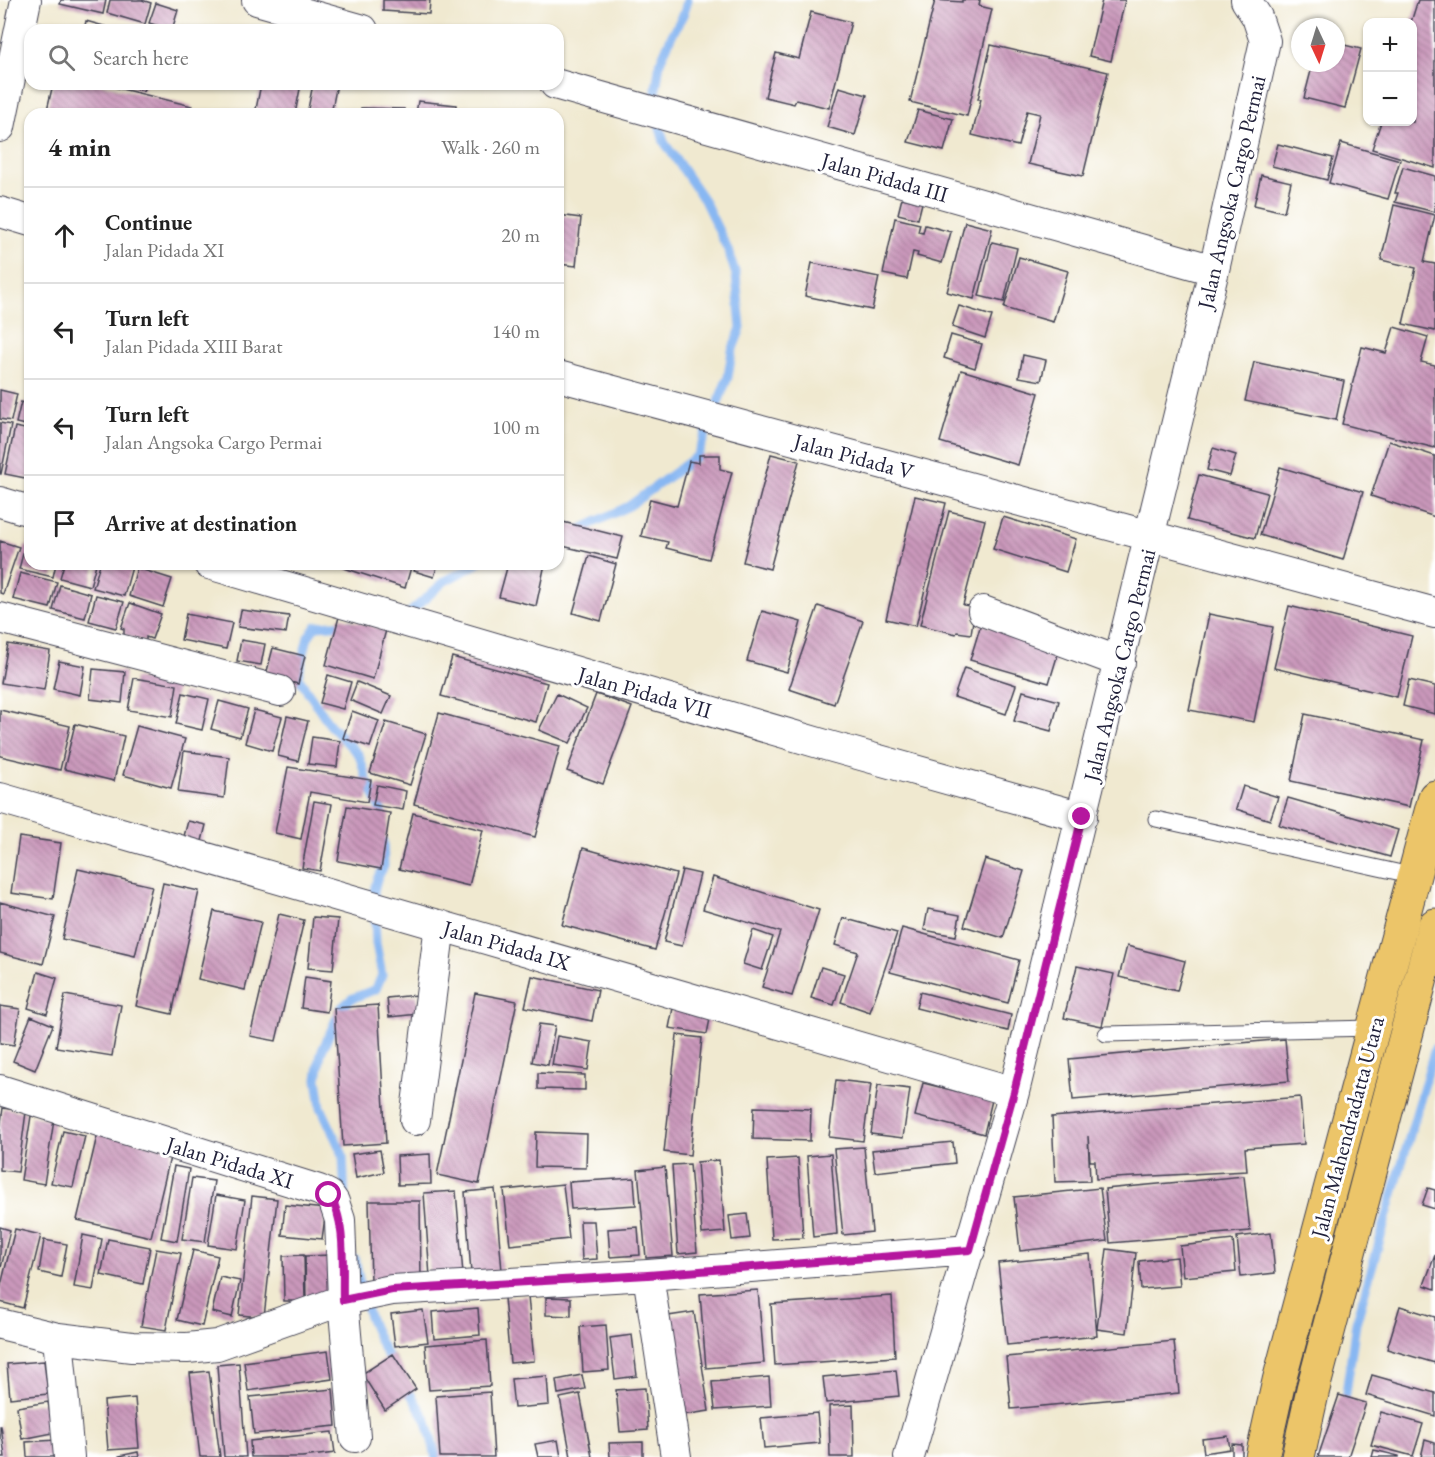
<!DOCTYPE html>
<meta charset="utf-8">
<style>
:root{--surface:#fff;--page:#f6f6f6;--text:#222;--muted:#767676;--line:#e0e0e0}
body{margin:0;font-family:"EB Garamond",serif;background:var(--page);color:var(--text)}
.controls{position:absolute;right:18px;top:18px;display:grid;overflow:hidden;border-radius:12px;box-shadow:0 2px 4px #0004}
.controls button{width:54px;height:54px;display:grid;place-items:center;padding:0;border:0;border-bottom:2px solid var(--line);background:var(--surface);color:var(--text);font:30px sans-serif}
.compass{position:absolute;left:1291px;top:18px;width:54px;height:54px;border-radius:50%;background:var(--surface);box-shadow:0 2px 4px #0004;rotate:176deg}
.stop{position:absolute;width:18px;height:18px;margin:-14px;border:4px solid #b5179e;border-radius:50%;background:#fff}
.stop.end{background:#b5179e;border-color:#fff;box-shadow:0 2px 6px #0008}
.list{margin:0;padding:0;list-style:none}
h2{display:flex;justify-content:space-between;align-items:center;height:78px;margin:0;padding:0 24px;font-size:26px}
h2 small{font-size:20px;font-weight:400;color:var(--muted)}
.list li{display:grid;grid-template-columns:39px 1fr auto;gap:18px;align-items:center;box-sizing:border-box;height:96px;padding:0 24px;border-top:2px solid var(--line)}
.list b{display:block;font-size:22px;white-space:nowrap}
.list p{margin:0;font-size:20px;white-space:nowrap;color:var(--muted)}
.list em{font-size:20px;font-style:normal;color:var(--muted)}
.icon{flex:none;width:33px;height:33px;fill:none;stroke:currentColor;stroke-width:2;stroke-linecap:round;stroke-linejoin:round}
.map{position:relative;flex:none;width:1435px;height:1457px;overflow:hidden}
.search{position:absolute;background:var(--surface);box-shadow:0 2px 4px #0004;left:24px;top:24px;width:540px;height:66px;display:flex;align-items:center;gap:15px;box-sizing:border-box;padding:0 21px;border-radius:18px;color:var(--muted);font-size:22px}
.panel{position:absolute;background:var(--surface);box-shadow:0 2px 4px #0004;left:24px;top:108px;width:540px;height:462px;border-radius:18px}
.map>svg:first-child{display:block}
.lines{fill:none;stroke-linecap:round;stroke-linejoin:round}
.stream{stroke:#88b7f2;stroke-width:9}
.building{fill:url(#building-back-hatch)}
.lane-casing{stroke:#414051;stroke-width:17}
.street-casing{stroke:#414051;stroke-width:32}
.highway-casing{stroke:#414051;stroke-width:35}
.lane{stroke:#fff;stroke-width:15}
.street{stroke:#fff;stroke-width:30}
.highway{stroke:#ecc569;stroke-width:33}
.route{stroke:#b5179e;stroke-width:8}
.labels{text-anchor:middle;stroke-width:6;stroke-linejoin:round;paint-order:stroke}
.street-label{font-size:22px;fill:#22223b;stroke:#fff}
</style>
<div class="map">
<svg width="1435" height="1457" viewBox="0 0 1435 1457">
<defs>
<pattern id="building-back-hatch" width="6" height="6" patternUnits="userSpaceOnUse" patternTransform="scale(1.5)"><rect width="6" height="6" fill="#ca98bb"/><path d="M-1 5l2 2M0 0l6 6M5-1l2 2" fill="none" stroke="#a47c99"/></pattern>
</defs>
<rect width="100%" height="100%" fill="#fff"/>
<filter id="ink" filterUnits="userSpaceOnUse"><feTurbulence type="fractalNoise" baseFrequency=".0167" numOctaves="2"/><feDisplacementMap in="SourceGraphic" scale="12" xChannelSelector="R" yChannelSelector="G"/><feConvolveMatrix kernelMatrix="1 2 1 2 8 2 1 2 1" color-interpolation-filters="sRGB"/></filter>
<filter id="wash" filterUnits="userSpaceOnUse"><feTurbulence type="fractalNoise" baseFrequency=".008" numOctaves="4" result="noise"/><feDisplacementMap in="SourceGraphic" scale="24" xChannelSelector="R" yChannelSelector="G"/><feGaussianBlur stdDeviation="1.35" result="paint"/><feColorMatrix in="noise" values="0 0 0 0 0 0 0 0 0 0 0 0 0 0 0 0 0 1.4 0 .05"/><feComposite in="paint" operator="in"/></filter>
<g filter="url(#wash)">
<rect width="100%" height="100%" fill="#f0e9d0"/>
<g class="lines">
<path class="stream" d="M558 540 629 506 697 456 728 377 732 351 741 328 736 275 728 250 704 200 664 142 657 117 656 89 660 62 671 37 684 13 687 0
M407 615 445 581 477 564
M349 624 316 626 308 637 298 677 330 725 359 755 367 780 382 813 383 822
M345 1201 343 1155 321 1107 317 1079 321 1053 341 1008 351 999 376 989 382 975 376 943 374 891 377 879 384 866 383 841
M355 1259C363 1302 370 1328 393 1366
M404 1383 427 1421 436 1457
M1344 1407 1356 1323 1435 1048"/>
</g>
<g id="blocks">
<path class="building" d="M61 0H106L103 14 60 4Z
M110 0H142L151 3 145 24 107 13Z
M383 0H430L429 14 383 11Z
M935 0 962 2V0H980L979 6 992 9 967 116 910 102Z
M1102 0H1125L1111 61 1089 56Z
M1418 0H1435V168L1372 149 1381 122H1413L1411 22Z
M156 3 178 10 172 30 149 23Z
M811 12 851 22 829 108 796 100 794 104 765 97 776 53 799 59Z
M86 21 111 28V30H84Z
M1336 43 1361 49 1345 108 1304 98 1313 63H1336Z
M991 45 1108 72 1083 176 1028 164 1040 114 1027 111 1018 146 972 135 981 99H978Z
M53 84H101L192 106 190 114H46Z
M123 84H146L143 91Z
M261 84H301L295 114H255Z
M313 84H337L331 114H307Z
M839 87 867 95 855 135 827 127Z
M418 101 456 105V114H416Z
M361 108 404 109V114H361Z
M918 110 953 119 944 151 908 142Z
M1341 143 1400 160 1388 199 1329 183Z
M1278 144 1333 158 1327 180 1272 166Z
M1403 167 1435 176V212L1395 202 1398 193H1395Z
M1261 175 1291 182 1284 212 1254 205Z
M902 198 922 203 918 219 898 214Z
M1394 205 1435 215 1424 262 1435 264V331L1403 324 1416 268 1381 260Z
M558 215 581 218 576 266 558 264Z
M895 218 920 224 918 232 923 233 925 225 951 232 942 263 917 256 918 253 913 252 907 279 883 274Z
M965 222 992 229 974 299 947 292Z
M992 242 1017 248 1004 302 979 296Z
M1019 257 1068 271 1053 322 1004 308Z
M812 263 879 277 872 310 805 296Z
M959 306 992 316 985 338 952 327Z
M1394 327 1428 337 1421 362 1435 365V448L1342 424 1362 347 1386 353Z
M951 335 982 344 975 368 944 358Z
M1023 355 1046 360 1041 381 1019 377Z
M1254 362 1344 381 1336 420 1245 401Z
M961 370 1039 393 1018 465 940 442Z
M0 390 17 394 11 421 0 419Z
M21 402 30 404V426L16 423Z
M0 423 11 425 1 474H0Z
M15 427 30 430V479L5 474Z
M1389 441 1435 456V517L1371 496Z
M1213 448 1236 455 1230 476 1207 470Z
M771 454 799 461 770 569 743 562Z
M699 455H720V469L732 472 709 559 666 548 668 542 641 536 650 499 677 506 689 461 699 463Z
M1280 467 1363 492 1343 560 1260 535Z
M1199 475 1267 493 1255 538 1187 520Z
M915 496 946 503 916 626 886 619Z
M949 511 985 520 963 605 975 607 971 634 957 632 956 634 920 625Z
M1003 517 1076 539 1066 572 993 549Z
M559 521 623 537 617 559 558 545Z
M29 540 30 564H56L53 577 19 569 25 546H28Z
M0 541 19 547 3 594 0 593Z
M589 556 616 564 601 621 573 613Z
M64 564H96L90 586 60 578Z
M100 564H121L132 567 124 596 93 588Z
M332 564H412L405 588Z
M416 564H438L434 577 414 571Z
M508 564H545L536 606 499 597Z
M137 568 172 579 163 607 129 596Z
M20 573 57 582 50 608 13 599Z
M60 585 91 594 85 618 53 610Z
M96 595 124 602 116 628 89 621Z
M130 603 161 614 152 639 146 637V642L124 635V629L121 628Z
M818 606 863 621 834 704 789 689Z
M1289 606 1412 636 1397 697 1274 668Z
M241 610 289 616 286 633 238 627Z
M762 611 801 622 787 672 747 661Z
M186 614 232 623 226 649 181 640Z
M1209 614 1273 627 1254 722 1189 710Z
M339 617 386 630 373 679 326 665Z
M981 624 1060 647 1049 683 970 660Z
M241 640 265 644 261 665 237 661Z
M8 644 50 651 44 690 1 683Z
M273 648 305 656 298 684 266 675Z
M452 657 547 683 536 722 441 696Z
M59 661 85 666 80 695 53 689Z
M964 668 1016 685 1006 714 954 697Z
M93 669 125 672 122 703 90 699Z
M328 675 351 682 343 709 320 703Z
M134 678 177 685 172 717 128 710Z
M1409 680 1435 686V714L1403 706Z
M357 682 391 696 383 714 350 700Z
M1023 691 1059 701 1051 731 1014 721Z
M183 693 209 699 202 730 176 724Z
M557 694 587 708 570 743 539 730Z
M596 694 632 707 603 784 567 771Z
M219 701 248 709 240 737 211 729Z
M0 710 70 726 60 770 0 756Z
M254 710 282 717 272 751 245 743Z
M352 711 379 721 370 747 343 738Z
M439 713 560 746 535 837 414 804Z
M1305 714 1424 740 1409 807 1291 781Z
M287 716 308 721 298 761 278 756Z
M386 722 426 734 410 785 370 773Z
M75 724 124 736 114 781 64 769Z
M137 726 185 739 171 788 123 775Z
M312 737 340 741 337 767 308 764Z
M184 751 229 757 224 798 178 792Z
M288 767 371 780 367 802 310 792 301 839 275 833Z
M377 785 406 791 403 810 373 805Z
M1243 786 1278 797 1270 820 1236 809Z
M1288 798 1398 830 1390 857 1279 825Z
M314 801 332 804 320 871 302 868Z
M347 806 390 813 381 869 338 861Z
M413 813 483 830 469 886 399 869Z
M188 821 206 825 201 845 183 840Z
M19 837 61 843 53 899 11 893Z
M583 848 676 874 655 950 562 925Z
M985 859 1024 871 1003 938 964 926Z
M78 869 152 886 135 956 62 939Z
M682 870 700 874 682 946 664 942Z
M713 877 819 910 792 996 762 987 780 932 703 909Z
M163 883 199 891 172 1014 136 1006Z
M0 902 55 917 43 964 0 953Z
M928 909 960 915 956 936 924 930Z
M214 911 261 922 245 990 198 979Z
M279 914 304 920 276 1041 250 1036Z
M313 917 338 919 333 970 308 968Z
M843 918 897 933 870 1012 841 1002 858 952 835 945Z
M902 928 1019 960 1008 1003 890 972Z
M753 930 773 937 762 970 743 964Z
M1127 946 1185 961 1177 991 1119 977Z
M1077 966 1114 974 1102 1026 1064 1018Z
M821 967 844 974 834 1005 811 998Z
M38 972 57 978 47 1014 28 1008Z
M532 976 598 990 592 1021 525 1007Z
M305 977 331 981 327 1012 301 1008Z
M920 992 1011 1015 1008 1031 916 1008Z
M475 993 517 1001 479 1184 437 1175Z
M65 995 121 1005 112 1056 56 1047Z
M417 995 419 1014 389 1017 387 998Z
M378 1005 386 1143 343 1146 334 1008Z
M0 1006 20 1009 14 1045 0 1043Z
M673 1008 711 1014 707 1034 669 1028Z
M31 1016 53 1025 35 1070 13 1061Z
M539 1024 555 1026 548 1065 532 1062Z
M677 1035 702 1038 690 1155 664 1152Z
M557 1036 592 1042 588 1070 552 1065Z
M1285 1039 1289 1081 1073 1100 1069 1059Z
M538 1073 585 1075V1090L538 1089Z
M836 1080 871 1084 863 1141 829 1137Z
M923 1083 992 1100 984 1134 915 1116Z
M878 1085 910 1089 903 1138 871 1134Z
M1300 1097 1304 1144 1245 1148 1247 1171 1096 1179 1095 1161H1090L1088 1136 1090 1181 1055 1182 1052 1117Z
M754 1107 811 1109 810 1141 753 1139Z
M3 1108 26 1112 18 1172 0 1170V1129Z
M31 1116 54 1120 44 1184 21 1180Z
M63 1131 85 1136 73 1187 51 1183Z
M98 1132 172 1149 151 1237 77 1220Z
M536 1132 587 1134 586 1168 535 1167Z
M953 1142 955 1163 875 1172 872 1150Z
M864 1147 872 1232 843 1235 834 1149Z
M380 1150 384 1172 356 1178 352 1154Z
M430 1154 431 1184 398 1185 397 1156Z
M831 1154 837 1234 813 1237 807 1156Z
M798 1158 803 1238 772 1239 767 1160Z
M719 1160 725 1232 702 1234 697 1162Z
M690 1164 697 1252 678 1254 672 1165Z
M174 1166 189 1169 177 1241 161 1238Z
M665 1167 673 1256 646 1258 638 1170Z
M1244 1176 1250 1231 1110 1243 1105 1189Z
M192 1178 214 1181 205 1242 182 1239Z
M634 1178 636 1205 571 1209 569 1182Z
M563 1184 569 1239 510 1245 504 1190Z
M1100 1188 1107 1241 1020 1251 1014 1197Z
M1428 1188 1435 1190V1209L1422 1205Z
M495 1189 502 1271 471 1273 465 1192Z
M456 1191 463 1274 430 1277 424 1193Z
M216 1195 245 1200 237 1249 208 1245Z
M252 1196 277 1199 264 1317 239 1315Z
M369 1201H420L421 1281 371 1282Z
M285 1205 326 1209 322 1239 282 1235Z
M747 1214 750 1238 732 1240 729 1216Z
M580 1221H594L597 1259 582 1260Z
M0 1227 10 1230 1 1268H0Z
M638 1227 640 1255 610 1257 608 1229Z
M15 1229 41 1235 23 1308 0 1302V1289Z
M1271 1233 1275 1273 1241 1277 1237 1237Z
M83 1235 102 1239 93 1290 74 1287Z
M108 1239 150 1247 143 1284 101 1275Z
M44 1240 67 1244 61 1277 39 1272Z
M1233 1240 1236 1272 1183 1277 1180 1246Z
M156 1249 181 1253 166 1330 141 1326Z
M1107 1249 1136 1253 1127 1333 1097 1329Z
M193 1250 218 1256 202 1326 177 1320Z
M1090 1254 1097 1336 1007 1345 998 1263Z
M304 1255 305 1301H284L283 1256Z
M331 1255V1299H306L305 1256Z
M1435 1255V1289L1424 1285Z
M1177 1257 1180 1286 1141 1289 1139 1261Z
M220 1277 240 1281 232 1317 212 1312Z
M758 1290 764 1363 706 1368 700 1294Z
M528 1296 534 1361 510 1363 504 1298Z
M892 1296 895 1357 775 1365 771 1304Z
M546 1297 571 1298V1316L546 1315Z
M1400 1306 1435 1317V1363L1387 1349Z
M478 1308 480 1335 434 1339 432 1312Z
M423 1310 428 1342 395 1346 391 1314Z
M694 1312 709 1411 676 1416 662 1317Z
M606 1325 609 1370 583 1372 580 1327Z
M632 1335 637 1376 615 1379 610 1338Z
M487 1340 490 1386 429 1390 425 1345Z
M1174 1341 1179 1393 1011 1409 1006 1357Z
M328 1351 332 1379 248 1391 244 1362Z
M393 1354 416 1389 385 1410 362 1374Z
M44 1361 48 1394 10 1398 7 1364Z
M239 1363 246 1457H224L217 1365Z
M896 1370 899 1396 826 1403 823 1377Z
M209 1371 220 1457H200L190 1373Z
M582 1375 585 1389 558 1394 556 1380Z
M1372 1375 1435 1393V1416L1366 1395Z
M547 1376 549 1405 514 1408 511 1379Z
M769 1377 771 1406 715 1410 712 1382Z
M645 1388 648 1430 620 1432 616 1390Z
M333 1389 336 1426 254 1434 250 1397Z
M490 1392 494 1457H440L436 1396Z
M580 1394 592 1457H571L560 1398Z
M1339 1395 1366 1403 1348 1457H1318Z
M135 1398 139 1448 108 1450 104 1401Z
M48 1402 53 1433 22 1439 17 1407Z
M853 1405 854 1457H830L829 1406Z
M1381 1412 1423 1424 1413 1456 1371 1445Z
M817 1413 820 1443 764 1448 761 1418Z
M0 1426H1L5 1457H0Z
M332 1432 335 1453 302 1457H251L250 1441Z
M1228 1436 1230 1449 1204 1453 1202 1439Z
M56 1440 57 1457H27L26 1442Z
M558 1440 561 1457H538L535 1444Z
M1425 1440 1435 1443V1457H1421Z
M643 1442V1457H610L609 1443Z
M1232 1444 1242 1445V1457H1232Z
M1374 1450 1399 1456V1457H1372Z
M138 1452 139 1457H119V1456Z"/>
</g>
</g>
<g filter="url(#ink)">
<use href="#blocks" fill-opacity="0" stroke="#414051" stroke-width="1.5"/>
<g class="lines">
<defs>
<path id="lane" d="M1156 819 1415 876
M1106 1034 1373 1028"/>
<path id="street" d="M257 0 363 30
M555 84 1214 270
M0 127 26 0
M0 212 30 221
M558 376 1435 613
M0 502 30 511
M209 564 829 746 1082 817
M983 611 1120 662
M0 618 280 691
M0 798 1014 1092
M0 1090 319 1190 329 1195 334 1202 340 1220 343 1300 355 1437
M415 1120 440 925
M648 1275 676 1457
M0 1324 58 1338 132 1347 187 1348 217 1345 343 1300 392 1290 648 1275 970 1250
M58 1338 69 1457
M909 1457 1014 1092 1214 270 1265 41 1257 17 1246 0"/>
<path id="highway" d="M1262 1457 1279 1381 1435 797
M1298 1457 1313 1389 1435 925"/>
</defs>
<use href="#lane" class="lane-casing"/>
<use href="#street" class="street-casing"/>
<use href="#highway" class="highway-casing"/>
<use href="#lane" class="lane"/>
<use href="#street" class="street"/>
<use href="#highway" class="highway"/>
</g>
</g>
<g class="lines" filter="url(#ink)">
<path class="route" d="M329 1195C347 1220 342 1270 343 1300L392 1290 648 1275 970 1250 1014 1092 1082 817"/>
</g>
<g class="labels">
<g class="street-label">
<text transform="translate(885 177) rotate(16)" y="8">Jalan Pidada III</text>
<text transform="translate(1231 192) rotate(-77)" y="8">Jalan Angsoka Cargo Permai</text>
<text transform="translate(854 456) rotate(15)" y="8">Jalan Pidada V</text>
<text transform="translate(1119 665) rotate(-76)" y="8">Jalan Angsoka Cargo Permai</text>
<text transform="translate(645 692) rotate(16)" y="8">Jalan Pidada VII</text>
<text transform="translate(507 945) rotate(16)" y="8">Jalan Pidada IX</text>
<text transform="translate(1347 1127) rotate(-75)" y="8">Jalan Mahendradatta Utara</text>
<text transform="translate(230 1162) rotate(17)" y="8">Jalan Pidada XI</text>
</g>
</g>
</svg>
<div class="controls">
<button>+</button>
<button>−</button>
</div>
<svg class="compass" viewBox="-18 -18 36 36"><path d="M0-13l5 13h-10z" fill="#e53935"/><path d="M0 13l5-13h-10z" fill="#767676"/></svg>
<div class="stop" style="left:329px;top:1195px"></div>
<div class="stop end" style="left:1082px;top:817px"></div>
<div class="search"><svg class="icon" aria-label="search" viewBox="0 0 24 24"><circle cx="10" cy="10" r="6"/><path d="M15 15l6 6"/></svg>Search here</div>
<section class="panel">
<h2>4 min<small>Walk · 260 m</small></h2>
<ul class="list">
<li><svg class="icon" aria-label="ahead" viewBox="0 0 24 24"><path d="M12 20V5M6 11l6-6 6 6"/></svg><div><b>Continue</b><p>Jalan Pidada XI</p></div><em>20 m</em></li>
<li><svg class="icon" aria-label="left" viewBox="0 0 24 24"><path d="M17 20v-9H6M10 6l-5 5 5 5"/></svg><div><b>Turn left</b><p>Jalan Pidada XIII Barat</p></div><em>140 m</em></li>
<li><svg class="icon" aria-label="left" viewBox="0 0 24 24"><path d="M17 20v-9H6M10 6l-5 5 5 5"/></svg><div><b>Turn left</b><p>Jalan Angsoka Cargo Permai</p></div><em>100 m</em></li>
<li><svg class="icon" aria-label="arrive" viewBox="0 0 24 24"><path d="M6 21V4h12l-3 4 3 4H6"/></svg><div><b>Arrive at destination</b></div></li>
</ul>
</section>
</div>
